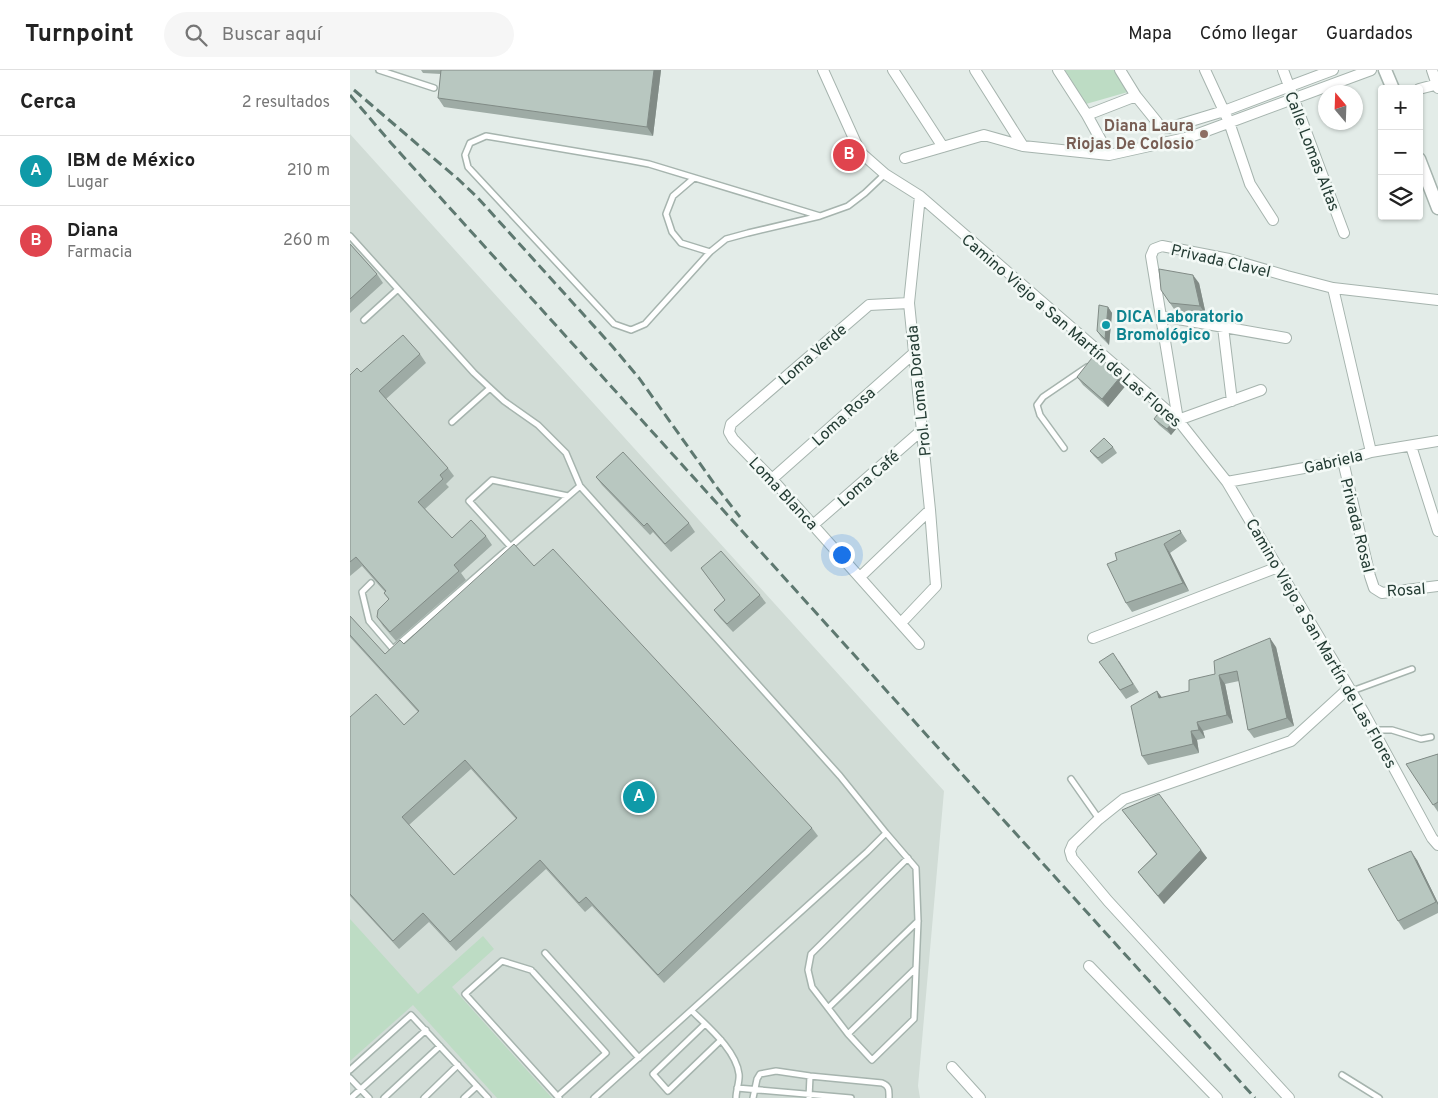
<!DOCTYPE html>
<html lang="es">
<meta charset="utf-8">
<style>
:root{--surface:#fff;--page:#f6f6f6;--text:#222;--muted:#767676;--line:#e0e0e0;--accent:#0b8043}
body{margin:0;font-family:Overpass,sans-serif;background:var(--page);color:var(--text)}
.controls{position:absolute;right:15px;top:15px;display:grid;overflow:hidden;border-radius:5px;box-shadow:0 1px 4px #0004}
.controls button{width:45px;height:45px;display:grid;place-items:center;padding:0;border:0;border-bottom:1px solid var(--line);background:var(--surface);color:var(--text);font:25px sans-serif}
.compass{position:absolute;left:968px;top:15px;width:45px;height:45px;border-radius:50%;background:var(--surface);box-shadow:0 1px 4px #0004;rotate:341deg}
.you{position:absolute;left:491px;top:484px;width:18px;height:18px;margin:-12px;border:4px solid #fff;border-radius:50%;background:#1a73e8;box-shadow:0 0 0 8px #1a73e833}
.badge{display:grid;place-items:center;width:32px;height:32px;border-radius:50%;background:var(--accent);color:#fff;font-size:16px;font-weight:700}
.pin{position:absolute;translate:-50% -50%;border:2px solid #fff;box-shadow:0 1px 5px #0006}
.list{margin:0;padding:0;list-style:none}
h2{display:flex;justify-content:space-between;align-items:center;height:65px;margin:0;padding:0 20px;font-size:21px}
h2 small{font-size:16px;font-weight:400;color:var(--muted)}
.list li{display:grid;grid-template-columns:32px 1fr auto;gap:15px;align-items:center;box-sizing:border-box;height:70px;padding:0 20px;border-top:1px solid var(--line)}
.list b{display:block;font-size:19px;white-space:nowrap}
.list p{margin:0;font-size:16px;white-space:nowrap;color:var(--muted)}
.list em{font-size:16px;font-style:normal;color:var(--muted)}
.icon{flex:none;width:28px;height:28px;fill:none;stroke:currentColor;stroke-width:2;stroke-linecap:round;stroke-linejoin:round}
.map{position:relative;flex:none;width:1088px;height:1028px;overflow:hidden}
header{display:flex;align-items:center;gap:30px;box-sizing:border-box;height:70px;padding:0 25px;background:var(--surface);border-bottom:1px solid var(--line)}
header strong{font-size:24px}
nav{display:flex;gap:28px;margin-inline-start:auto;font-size:18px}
.search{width:350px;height:45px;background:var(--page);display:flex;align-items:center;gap:12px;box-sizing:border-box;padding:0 18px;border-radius:28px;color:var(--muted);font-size:19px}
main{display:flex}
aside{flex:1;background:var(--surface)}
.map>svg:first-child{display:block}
.built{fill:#d1dcd6}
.green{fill:#bddcc4}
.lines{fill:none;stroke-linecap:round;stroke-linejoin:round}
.service-casing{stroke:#a6b4ae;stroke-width:8}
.minor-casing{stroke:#a6b4ae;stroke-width:12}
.tertiary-casing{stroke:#a6b4ae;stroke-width:15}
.service{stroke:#fff;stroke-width:5}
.minor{stroke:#fff;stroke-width:10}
.tertiary{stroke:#fff;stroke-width:12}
.rail{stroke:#5e7870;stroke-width:3;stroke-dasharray:10 5;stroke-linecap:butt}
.wall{fill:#9eaba5;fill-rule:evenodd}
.shaded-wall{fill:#818b86}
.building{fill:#b8c7c0;stroke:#818b86;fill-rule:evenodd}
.education-dot{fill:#8d6e63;stroke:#f3f9f6;stroke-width:2}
.culture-dot{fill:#0f9aa8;stroke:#f3f9f6;stroke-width:2}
.labels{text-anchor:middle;stroke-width:5;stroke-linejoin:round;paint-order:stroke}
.education-label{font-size:16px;font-weight:bold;fill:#785e54;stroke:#f3f9f6;text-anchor:end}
.street-label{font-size:16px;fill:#243c34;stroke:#f3f9f6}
.culture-label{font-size:16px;font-weight:bold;fill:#0d838f;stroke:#f3f9f6;text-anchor:start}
</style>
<header>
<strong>Turnpoint</strong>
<div class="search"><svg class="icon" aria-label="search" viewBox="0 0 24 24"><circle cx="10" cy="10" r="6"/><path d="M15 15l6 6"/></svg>Buscar aquí</div>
<nav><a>Mapa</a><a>Cómo llegar</a><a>Guardados</a></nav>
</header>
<main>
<aside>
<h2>Cerca<small>2 resultados</small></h2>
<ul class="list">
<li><span class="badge" style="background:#0f9aa8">A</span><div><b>IBM de México</b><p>Lugar</p></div><em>210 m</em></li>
<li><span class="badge" style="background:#e0444e">B</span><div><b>Diana</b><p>Farmacia</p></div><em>260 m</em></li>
</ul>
</aside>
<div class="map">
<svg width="1088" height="1028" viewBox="0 0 1088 1028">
<rect width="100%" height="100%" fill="#e3ece8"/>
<path class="built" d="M0 64 594 721 568 1016 570 1028H0Z"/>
<path class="green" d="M715 0H764L778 22 736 34Z
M0 849 68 924 133 866 144 879 102 917 202 1028H147L63 935 0 991Z"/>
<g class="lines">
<defs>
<path id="service" d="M29 0 84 18
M344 108 323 126 316 144 322 162 331 173 360 182
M470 146 299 94 278 90 136 66 120 73 115 85 118 97 264 254 281 260 295 254 360 182 376 169 398 163 470 146 498 136 515 123 535 104
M0 166 124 303 154 331 188 355 216 383 230 416 490 706 536 763 517 782 244 1028
M14 250 48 219
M102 352 140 318
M714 378 690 345 687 335 693 327 737 297
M161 477 119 431 142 410 218 426
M21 513 12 522 19 551 43 579 230 416
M1002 621 1062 599
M1024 660H1042L1071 669 1081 667
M721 709 749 749
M536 763 566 798 568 851 564 949 522 990 498 964 462 917 458 900 461 884 558 788
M195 883 289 988
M181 900 152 891 115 924 209 1028
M183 902 256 983 208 1026
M478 938 568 851
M342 941C358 957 386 980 389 1004 390 1011 386 1020 386 1028
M355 954 303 1004 318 1021 371 970
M498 964 566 898
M0 1000 61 945 138 1028
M992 1005 1029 1028
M0 1008 19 1028
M387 1018 501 1028
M1 1028 76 960
M34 1028 90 976
M74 1028 108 995
M114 1028 127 1016
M403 1028 407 1009 410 1004 426 1001 460 1006 532 1013C540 1016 539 1021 539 1028
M459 1028 460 1006"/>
<path id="minor" d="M473 0 510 82 535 104 570 126 828 350 877 412 1013 641 1082 768 1088 775
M543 0 593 77
M625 0 673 76
M708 0 737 45 759 85
M770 0 786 26 807 52 809 55 818 58 874 41 983 0
M855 0 879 52 900 114 923 150
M933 0 994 163
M1082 0 1088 18
M1069 19 1088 14
M737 45 786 26
M555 88 634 65 673 76 759 85 840 67 1021 0
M983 218 1021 382
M559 233 519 235 381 354 379 362 383 369 422 409 569 574
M811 246 936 268
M873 257 882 331
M911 320 828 350 801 186 804 179 812 176 879 189 937 206 983 218 1088 230
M1061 376 1088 461
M993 391 1020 506 1024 518 1032 523 1088 516
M422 409 564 283
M877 412 993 391 1021 382 1088 371
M463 455 572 360
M510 507 580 440
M551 553 586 516 580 440 559 233 570 126
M743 568 928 497
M739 896 867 1028
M602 997 630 1028
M939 1028 758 831 722 788 720 781 723 774 749 749 774 729 941 671 999 618"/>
<path id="tertiary" d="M1035 0 1043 19
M1069 89 1088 138"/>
</defs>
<use href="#service" class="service-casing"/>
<use href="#minor" class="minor-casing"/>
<use href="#tertiary" class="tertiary-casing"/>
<use href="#service" class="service"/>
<use href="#minor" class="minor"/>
<use href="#tertiary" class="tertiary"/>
<path class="rail" d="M4 20 108 109 127 127 262 276 289 308 368 419 390 447
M0 25 41 73 905 1028"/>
</g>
<path class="wall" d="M71 0H311L303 66 94 37 88 28 91 4 73 3Z
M0 174 27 204 33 213 0 243Z
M849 213 856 245 826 242 811 220Z
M758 237 762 243 759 275 751 267 747 261Z
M70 284 76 293 36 329 98 398 104 406 96 414 99 417 75 439 102 468 136 466 142 475 111 503 116 510 46 571 33 556 27 547 39 530 34 523 35 522 12 496 0 506V305L11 302Z
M727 307 777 314 758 337 733 315Z
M804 349 822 353 826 359 821 365 809 355Z
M763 377 767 383 752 394 744 386 740 381Z
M246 407 339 453 345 462 321 482 303 462 300 465 252 415Z
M830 460 837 471 820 483 839 521 782 542 776 533 767 490Z
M184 496 462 758 468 766 314 913 242 836 235 842 196 799 106 881 79 852 49 879 0 826V647L54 655 68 642 0 567V546L35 584 54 574ZM121 699 166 749 104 805 59 755Z
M351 498 410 525 416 533 383 562 370 548 364 540 375 530Z
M926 577 944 656 904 668 898 660 889 611 875 614 883 653 853 661 855 668 847 670 849 683 798 695 792 686 807 621 812 628 839 621 865 604Z
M769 591 789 622 776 629 749 592Z
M1088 684V742L1056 694Z
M772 740 851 780 857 788 814 834 794 810 788 802 806 784Z
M1067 790 1088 833V843L1054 860 1048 851Z"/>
<path class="shaded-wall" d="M304 0H311L303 66 297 57Z
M843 205 849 213 856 245 850 236Z
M758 237 762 243 759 275 755 269Z
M771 306 777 314 758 337 752 329Z
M822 353 826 359 821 365 817 359Z
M814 474 820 483 839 521 833 513Z
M920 568 926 577 944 656 937 648Z
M869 605 875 614 883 653 877 645Z
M807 621 813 629 809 628Z
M847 652 853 661 855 668 849 660Z
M841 661 847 670 849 683 843 674Z
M851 780 857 788 814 834 808 826Z
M1061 781 1067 790 1088 833V835Z"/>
<path class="building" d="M91 0H304L297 57 88 28Z
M0 174 27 204 0 229Z
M809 199 843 205 850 236 820 233 811 220Z
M749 235 758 237 755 269 747 261Z
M53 265 70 284 29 321 98 398 90 405 93 409 68 432 102 468 121 450 136 466 104 495 109 501 40 562 27 547 28 540 39 529 34 523 36 521 6 487 0 492V305L7 298 11 302Z
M745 284 771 306 752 329 727 307Z
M810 341 822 353 817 359 804 349Z
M754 368 763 377 748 388 740 381Z
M273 382 339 453 315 474 297 453 294 456 246 407Z
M830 460 831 463 814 474 833 513 776 533 757 494 767 490 765 483Z
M164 474 184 496 203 479 462 758 308 905 236 827 229 833 190 790 100 872 73 843 43 871 0 824V647L26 624 54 655 69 641 0 565V546L35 584 50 570 54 574ZM115 690 167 748 104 805 52 747Z
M371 481 410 525 377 554 364 540 375 530 351 498Z
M920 568 937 648 898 660 887 601 869 605 877 645 847 652 849 660 841 661 843 674 792 686 781 636 807 621 809 628 839 621V610L865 604 864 591Z
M763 583 783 614 770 620 749 592Z
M1088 684V732L1083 735 1056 694Z
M809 724 851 780 808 826 788 802 807 784 772 740Z
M1061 781 1086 832 1048 851 1018 799Z"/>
<circle class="education-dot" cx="854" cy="64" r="5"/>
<circle class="culture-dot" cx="756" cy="255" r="5"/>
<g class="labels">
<g class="education-label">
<text x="844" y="61">Diana Laura<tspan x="844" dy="18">Riojas De Colosio</tspan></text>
</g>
<g class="street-label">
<text transform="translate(963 81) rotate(69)" y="6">Calle Lomas Altas</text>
<text transform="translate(871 190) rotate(13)" y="6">Privada Clavel</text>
<text transform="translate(722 260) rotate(41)" y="6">Camino Viejo a San Martín de Las Flores</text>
<text transform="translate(462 284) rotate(-41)" y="6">Loma Verde</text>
<text transform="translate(568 321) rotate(-96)" y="6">Prol. Loma Dorada</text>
<text transform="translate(493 346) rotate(-42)" y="6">Loma Rosa</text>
<text transform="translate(983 391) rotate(-13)" y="6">Gabriela</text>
<text transform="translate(518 408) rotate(-41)" y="6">Loma Café</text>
<text transform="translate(434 423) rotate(47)" y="6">Loma Blanca</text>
<text transform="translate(1008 455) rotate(76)" y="6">Privada Rosal</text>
<text transform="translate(1056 519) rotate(-4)" y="6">Rosal</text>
<text transform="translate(972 573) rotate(60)" y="6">Camino Viejo a San Martín de Las Flores</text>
</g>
<g class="culture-label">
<text x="766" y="252">DICA Laboratorio<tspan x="766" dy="18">Bromológico</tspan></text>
</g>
</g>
</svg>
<div class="controls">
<button>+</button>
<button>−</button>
<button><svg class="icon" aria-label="layers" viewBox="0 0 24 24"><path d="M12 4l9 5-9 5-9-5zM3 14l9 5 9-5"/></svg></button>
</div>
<svg class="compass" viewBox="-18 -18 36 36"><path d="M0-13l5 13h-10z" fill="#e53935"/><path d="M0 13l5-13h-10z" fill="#767676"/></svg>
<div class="you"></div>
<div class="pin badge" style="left:289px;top:727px;background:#0f9aa8">A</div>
<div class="pin badge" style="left:499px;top:85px;background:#e0444e">B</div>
</div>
</main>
